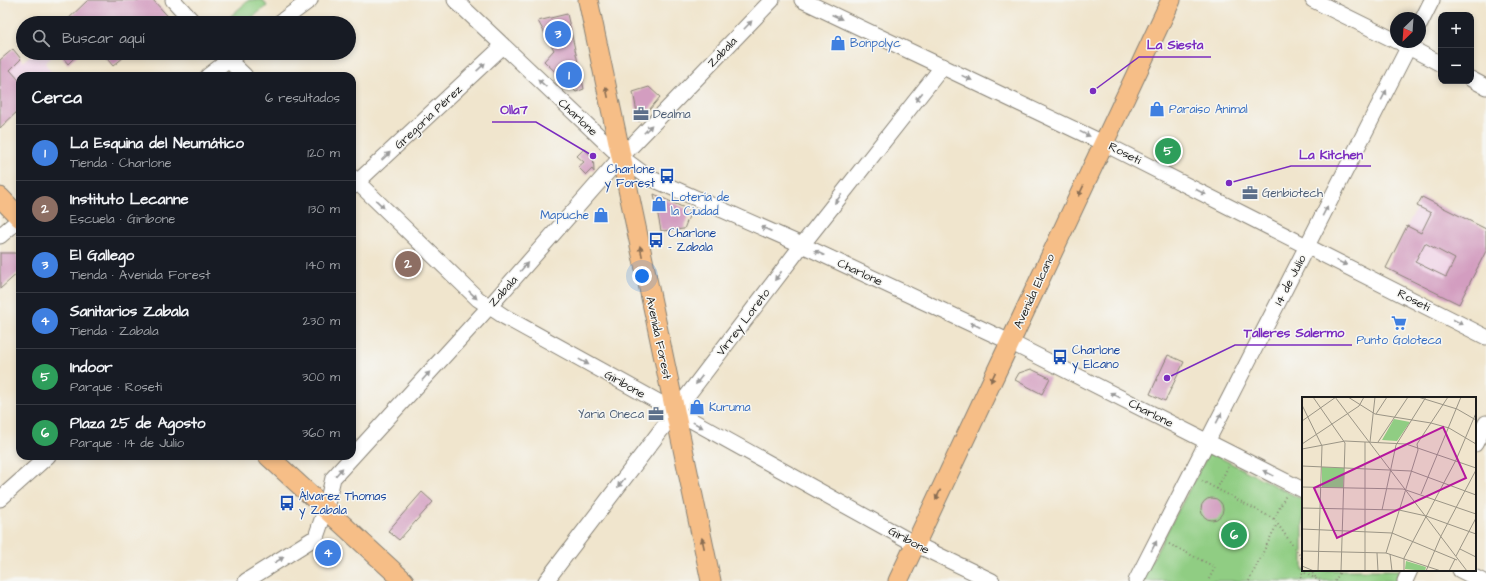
<!DOCTYPE html>
<html lang="es">
<meta charset="utf-8">
<style>
:root{--surface:#171b24;--page:#242831;--text:#f1f3f6;--muted:#9ea1a6;--line:#363941;--accent:#2563eb}
body{margin:0;font-family:"Architects Daughter",sans-serif;background:var(--page);color:var(--text)}
.controls{position:absolute;right:12px;top:12px;display:grid;overflow:hidden;border-radius:8px;box-shadow:0 2px 6px #0003}
.controls button{width:36px;height:36px;display:grid;place-items:center;padding:0;border:0;border-bottom:1px solid var(--line);background:var(--surface);color:var(--text);font:20px sans-serif}
.compass{position:absolute;left:1390px;top:12px;width:36px;height:36px;border-radius:50%;background:var(--surface);box-shadow:0 2px 6px #0003;rotate:205deg}
.you{position:absolute;left:642px;top:276px;width:14px;height:14px;margin:-10px;border:3px solid #fff;border-radius:50%;background:#1a73e8;box-shadow:0 0 0 6px #1a73e833}
.badge{display:grid;place-items:center;width:26px;height:26px;border-radius:50%;background:var(--accent);color:#fff;font-size:13px;font-weight:700}
.pin{position:absolute;translate:-50% -50%;border:2px solid #fff;box-shadow:0 1px 4px #0006}
.list{margin:0;padding:0;list-style:none}
h2{display:flex;justify-content:space-between;align-items:center;height:52px;margin:0;padding:0 16px;font-size:17px}
h2 small{font-size:13px;font-weight:400;color:var(--muted)}
.list li{display:grid;grid-template-columns:26px 1fr auto;gap:12px;align-items:center;box-sizing:border-box;height:56px;padding:0 16px;border-top:1px solid var(--line)}
.list b{display:block;font-size:15px;white-space:nowrap}
.list p{margin:0;font-size:13px;white-space:nowrap;color:var(--muted)}
.list em{font-size:13px;font-style:normal;color:var(--muted)}
.icon{flex:none;width:22px;height:22px;fill:none;stroke:currentColor;stroke-width:2;stroke-linecap:round;stroke-linejoin:round}
.map{position:relative;flex:none;width:1486px;height:581px;overflow:hidden}
.search{position:absolute;background:var(--surface);box-shadow:0 2px 6px #0003;left:16px;top:16px;width:340px;height:44px;display:flex;align-items:center;gap:10px;box-sizing:border-box;padding:0 14px;border-radius:22px;color:var(--muted);font-size:15px}
.panel{position:absolute;background:var(--surface);box-shadow:0 2px 6px #0003;left:16px;top:72px;width:340px;height:388px;border-radius:12px}
.map>svg:first-child{display:block}
.built{fill:#efd0e6}
.green{fill:#90cd83;stroke:#567450}
.building{fill:#d39dc0;fill-rule:evenodd}
.lines{fill:none;stroke-linecap:round;stroke-linejoin:round}
.minor-casing{stroke:#868074;stroke-width:17}
.major-casing{stroke:#868074;stroke-width:21}
.path{stroke:#868074;stroke-width:2;stroke-dasharray:1 3;stroke-linecap:butt}
.minor{stroke:#fff;stroke-width:15}
.major{stroke:#f6be87;stroke-width:19}
.oneway{fill:#999}
.oneway2{fill:#896d52}
.labels{text-anchor:middle;stroke-width:3;stroke-linejoin:round;paint-order:stroke}
.shop-label{font-size:12px;fill:#366cbe;stroke:#f6f6f2;text-anchor:start}
.street-label{font-size:12px;fill:#1c1c1c;stroke:#f6f6f2}
.service-label{font-size:12px;fill:#4e5e75;stroke:#f6f6f2;text-anchor:start}
.transit-label{font-size:12px;fill:#164399;stroke:#f6f6f2;text-anchor:start}
.inset-road{fill:none;stroke:#9b9586;stroke-width:1}
.view{fill:#b5179e;fill-opacity:0.15;stroke:#b5179e;stroke-width:2}
.inset-edge{fill:none;stroke:#1c1c1c;stroke-width:2}
.leader{fill:none;stroke:#7b2cbf;stroke-width:1.5}
.callout-dot{fill:#7b2cbf;stroke:#f6f6f2;stroke-width:1.5}
.callout-label{font-size:13px;text-anchor:middle;font-weight:bold;fill:#7b2cbf;stroke:#f6f6f2;stroke-width:3;stroke-linejoin:round;paint-order:stroke}
</style>
<div class="map">
<svg width="1486" height="581" viewBox="0 0 1486 581">
<rect width="100%" height="100%" fill="#f6f6f2"/>
<filter id="ink" filterUnits="userSpaceOnUse"><feTurbulence type="fractalNoise" baseFrequency=".025" numOctaves="2"/><feDisplacementMap in="SourceGraphic" scale="8" xChannelSelector="R" yChannelSelector="G"/><feConvolveMatrix kernelMatrix="1 2 1 2 8 2 1 2 1" color-interpolation-filters="sRGB"/></filter>
<filter id="wash" filterUnits="userSpaceOnUse"><feTurbulence type="fractalNoise" baseFrequency=".012" numOctaves="4" result="noise"/><feDisplacementMap in="SourceGraphic" scale="16" xChannelSelector="R" yChannelSelector="G"/><feGaussianBlur stdDeviation="0.9" result="paint"/><feColorMatrix in="noise" values="0 0 0 0 0 0 0 0 0 0 0 0 0 0 0 0 0 1.4 0 .05"/><feComposite in="paint" operator="in"/></filter>
<g filter="url(#wash)">
<rect width="100%" height="100%" fill="#f0e5cd"/>
<path class="built" d="M13 49 23 62 32 53H56L45 63 54 76H20V109L0 61Z
M1422 197 1486 229V251L1459 304 1386 268Z"/>
<path class="green" d="M249 0H263L267 6 245 23H226L224 22Z
M1209 452 1303 500V570H1400L1395 581H1141Z"/>
<g id="blocks">
<path class="building" d="M88 0H153L174 23H64Z
M567 14 584 89 576 92 544 61 554 50 538 21Z
M13 49 21 59 10 70 20 81V109L0 128V60Z
M59 53H79L68 64Z
M102 53H129L113 66Z
M649 87 660 97 639 122 633 92Z
M584 149 590 155 593 152 594 172 592 169 586 175 578 167 584 162 577 156Z
M654 194 691 211 684 229 661 231Z
M1422 197 1486 229V251L1459 304 1386 268 1407 226 1421 233 1431 213 1417 206ZM1425 243 1455 259 1446 277 1415 262Z
M0 253H15L20 258V271L0 289Z
M1168 355 1184 362 1165 401 1150 394Z
M1031 369 1050 378 1042 394 1015 380 1019 373Z
M422 492 433 502 399 540 388 531Z
M1201 509a11 11 0 1 1 22 0a11 11 0 1 1-22 0Z"/>
</g>
</g>
<g filter="url(#ink)">
<use href="#blocks" fill-opacity="0" stroke="#868074" stroke-width="1"/>
<g class="lines">
<defs>
<path id="minor" d="M173 0 194 23
M455 0 621 157 648 177 802 245 1010 342 1303 490
M802 0 1103 143 1486 337
M1313 0 1396 41
M279 23 310 0
M1420 24 1432 0
M1401 43 1441 64
M221 53 245 76
M208 76 238 53
M1471 79 1486 87
M352 177 478 299 505 317 915 544 992 581
M352 187 503 46
M0 236 20 219
M1475 444 1486 423
M0 499 48 456
M1460 570 1482 581
M246 581 316 537 326 508 333 478 489 307 621 157 772 0
M546 581 802 245 943 66
M1136 581 1411 42
M1405 581 1410 570"/>
<path id="major" d="M588 0 711 581
M0 197 20 218
M268 456 404 581
M898 581 1171 0"/>
</defs>
<use href="#minor" class="minor-casing"/>
<use href="#major" class="major-casing"/>
<path class="path" d="M1202 481 1274 519 1303 560
M1217 489 1228 467
M1274 519 1286 495
M1169 544 1215 567 1208 581
M1310 570 1316 578
M1249 581 1277 524
M1299 581 1303 572 1320 581
M1335 581 1341 570"/>
<use href="#minor" class="minor"/>
<use href="#major" class="major"/>
</g>
<defs><path id="oneway-solid" d="M-6-.8H1V-3.2L6.5 0L1 3.2V.8H-6Z"/></defs>
<g class="oneway">
<use href="#oneway-solid" transform="translate(837 17) rotate(25)"/>
<use href="#oneway-solid" transform="translate(748 25) rotate(-46)"/>
<use href="#oneway-solid" transform="translate(481 67) rotate(-43)"/>
<use href="#oneway-solid" transform="translate(967 78) rotate(26)"/>
<use href="#oneway-solid" transform="translate(542 83) rotate(-137)"/>
<use href="#oneway-solid" transform="translate(1384 95) rotate(-63)"/>
<use href="#oneway-solid" transform="translate(919 97) rotate(128)"/>
<use href="#oneway-solid" transform="translate(648 129) rotate(-46)"/>
<use href="#oneway-solid" transform="translate(1085 134) rotate(26)"/>
<use href="#oneway-solid" transform="translate(386 156) rotate(-43)"/>
<use href="#oneway-solid" transform="translate(1201 192) rotate(27)"/>
<use href="#oneway-solid" transform="translate(838 199) rotate(128)"/>
<use href="#oneway-solid" transform="translate(380 204) rotate(44)"/>
<use href="#oneway-solid" transform="translate(1325 211) rotate(-63)"/>
<use href="#oneway-solid" transform="translate(766 229) rotate(-156)"/>
<use href="#oneway-solid" transform="translate(819 253) rotate(-155)"/>
<use href="#oneway-solid" transform="translate(1342 263) rotate(26)"/>
<use href="#oneway-solid" transform="translate(524 267) rotate(-49)"/>
<use href="#oneway-solid" transform="translate(778 276) rotate(127)"/>
<use href="#oneway-solid" transform="translate(473 295) rotate(44)"/>
<use href="#oneway-solid" transform="translate(1458 322) rotate(27)"/>
<use href="#oneway-solid" transform="translate(975 325) rotate(-155)"/>
<use href="#oneway-solid" transform="translate(584 362) rotate(29)"/>
<use href="#oneway-solid" transform="translate(426 376) rotate(-48)"/>
<use href="#oneway-solid" transform="translate(699 380) rotate(127)"/>
<use href="#oneway-solid" transform="translate(1115 395) rotate(-153)"/>
<use href="#oneway-solid" transform="translate(1219 418) rotate(-63)"/>
<use href="#oneway-solid" transform="translate(698 425) rotate(29)"/>
<use href="#oneway-solid" transform="translate(339 472) rotate(-48)"/>
<use href="#oneway-solid" transform="translate(1268 473) rotate(-153)"/>
<use href="#oneway-solid" transform="translate(621 483) rotate(127)"/>
<use href="#oneway-solid" transform="translate(1154 546) rotate(-62)"/>
<use href="#oneway-solid" transform="translate(279 560) rotate(-32)"/>
</g>
<g class="oneway2">
<use href="#oneway-solid" transform="translate(607 92) rotate(-102)"/>
<use href="#oneway-solid" transform="translate(1081 191) rotate(115)"/>
<use href="#oneway-solid" transform="translate(641 251) rotate(-102)"/>
<use href="#oneway-solid" transform="translate(993 377) rotate(115)"/>
<use href="#oneway-solid" transform="translate(938 495) rotate(115)"/>
<use href="#oneway-solid" transform="translate(703 543) rotate(-102)"/>
</g>
</g>
<defs>
<symbol id="shop-bare" viewBox="-9 -9 18 18"><path d="M-5-2.5h2.3a2.7 3.5 0 0 1 5.4 0H5L5.5 6h-11ZM-1.5-2.5h3a1.5 2.3 0 0 0-3 0Z" fill="#3f7fe0" stroke="#f6f6f2" stroke-width="2.5" paint-order="stroke"/></symbol>
<symbol id="office-bare" viewBox="-9 -9 18 18"><path d="M-6-3h4V-5.5h4V-3h4V5H-6ZM-1-4.5V-3h2v-1.5ZM-6 0V1H6V0Z" fill="#5c6f8a" stroke="#f6f6f2" stroke-width="2.5" paint-order="stroke"/></symbol>
<symbol id="bus-bare" viewBox="-9 -9 18 18"><path d="M-5-6H5V4H4V6H2V4H-2V6H-4V4H-5ZM-3.5-4V0h7V-4ZM-3.5 1.2v1.5H-2V1.2ZM2 1.2v1.5H3.5V1.2Z" fill="#1a4fb4" stroke="#f6f6f2" stroke-width="2.5" paint-order="stroke"/></symbol>
<symbol id="supermarket-bare" viewBox="-9 -9 18 18"><path d="M-6-5.5h2.5l.6 2H6L4.5 2H-2.5L-4.4-4H-6ZM-1.5 3.2a1.3 1.3 0 1 0 .1 0ZM3 3.2a1.3 1.3 0 1 0 .1 0Z" fill="#3f7fe0" stroke="#f6f6f2" stroke-width="2.5" paint-order="stroke"/></symbol>
</defs>
<g fill-rule="evenodd">
<use href="#shop-bare" x="827" y="32" width="22" height="22"/>
<use href="#shop-bare" x="1146" y="98" width="22" height="22"/>
<use href="#office-bare" x="630" y="103" width="22" height="22"/>
<use href="#bus-bare" x="656" y="165" width="22" height="22"/>
<use href="#office-bare" x="1239" y="182" width="22" height="22"/>
<use href="#shop-bare" x="648" y="193" width="22" height="22"/>
<use href="#shop-bare" x="590" y="204" width="22" height="22"/>
<use href="#bus-bare" x="645" y="229" width="22" height="22"/>
<use href="#supermarket-bare" x="1388" y="312" width="22" height="22"/>
<use href="#bus-bare" x="1049" y="346" width="22" height="22"/>
<use href="#shop-bare" x="686" y="396" width="22" height="22"/>
<use href="#office-bare" x="645" y="403" width="22" height="22"/>
<use href="#bus-bare" x="276" y="492" width="22" height="22"/>
</g>
<g class="labels">
<g class="shop-label">
<text x="850" y="47">Bonpolyc</text>
<text x="1169" y="113">Paraíso Animal</text>
<text x="671" y="201">Lotería de<tspan x="671" dy="14">la Ciudad</tspan></text>
<text x="589" y="219" text-anchor="end">Mapuche</text>
<text x="1399" y="344" text-anchor="middle">Punto Goloteca</text>
<text x="709" y="411">Kuruma</text>
</g>
<g class="street-label">
<text transform="translate(722 52) rotate(-46)" y="4">Zabala</text>
<text transform="translate(428 117) rotate(-43)" y="4">Gregoria Pérez</text>
<text transform="translate(578 117) rotate(43)" y="4">Charlone</text>
<text transform="translate(1125 153) rotate(27)" y="4">Roseti</text>
<text transform="translate(860 272) rotate(25)" y="4">Charlone</text>
<text transform="translate(1290 280) rotate(-63)" y="4">14 de Julio</text>
<text transform="translate(503 291) rotate(-48)" y="4">Zabala</text>
<text transform="translate(1034 291) rotate(-65)" y="4">Avenida Elcano</text>
<text transform="translate(1414 300) rotate(27)" y="4">Roseti</text>
<text transform="translate(743 322) rotate(-53)" y="4">Virrey Loreto</text>
<text transform="translate(659 338) rotate(78)" y="4">Avenida Forest</text>
<text transform="translate(625 384) rotate(29)" y="4">Giribone</text>
<text transform="translate(1151 413) rotate(27)" y="4">Charlone</text>
<text transform="translate(909 540) rotate(28)" y="4">Giribone</text>
</g>
<g class="service-label">
<text x="653" y="118">Dealma</text>
<text x="1262" y="197">Genbiotech</text>
<text x="644" y="418" text-anchor="end">Yaria Oneca</text>
</g>
<g class="transit-label">
<text x="655" y="173" text-anchor="end">Charlone<tspan x="655" dy="14">y Forest</tspan></text>
<text x="668" y="237">Charlone<tspan x="668" dy="14">- Zabala</tspan></text>
<text x="1072" y="354">Charlone<tspan x="1072" dy="14">y Elcano</tspan></text>
<text x="299" y="500">Álvarez Thomas<tspan x="299" dy="14">y Zabala</tspan></text>
</g>
</g>
<g transform="translate(1302 397)">
<rect width="174" height="174" fill="#f0e5cd"/>
<path d="M92 22 108 25 95 44 80 43ZM20 70 42 71 41 91 20 90ZM104 164 124 170 123 174 103 172Z" fill="#90cd83"/>
<path class="inset-road" d="M11 0 43 46 39 174M33 0 165 174M46 0 73 17 129 26 147 31 174 47M116 0 155 12 174 23M0 8 20 49 16 174M74 17 85 0M0 24 34 0M63 45V174M68 45 73 0M76 45 106 0M0 47 57 9 62 0M0 52 43 44 104 47 174 71M0 69 109 74 174 98M0 90 101 92 174 117M119 97 159 0M0 111 97 113 124 119 174 137M80 113 94 48 124 0M0 132 90 136 155 163M158 152 174 160M0 154 84 156 139 174M75 156 76 174M84 156 116 53 115 47 146 0M88 157 90 174M154 159 174 121M0 169 12 174M102 174V161L154 63 174 16M124 174 139 139 174 73M147 174 153 162"/>
<path class="view" d="M141 30 164 81 35 141 12 91Z"/>
<rect width="174" height="174" class="inset-edge"/>
</g>
<path class="leader" d="M1093 91L1139 57H1211M593 156L536 122H492M1229 183L1291 166H1371M1167 378L1235 345H1352"/>
<g class="callout-dot">
<circle cx="1093" cy="91" r="4"/>
<circle cx="593" cy="156" r="4"/>
<circle cx="1229" cy="183" r="4"/>
<circle cx="1167" cy="378" r="4"/>
</g>
<g class="callout-label">
<text x="1175" y="49">La Siesta</text>
<text x="514" y="114">Olla7</text>
<text x="1331" y="159">La Kitchen</text>
<text x="1294" y="337">Talleres Salermo</text>
</g>
</svg>
<div class="controls">
<button>+</button>
<button>−</button>
</div>
<svg class="compass" viewBox="-18 -18 36 36"><path d="M0-13l5 13h-10z" fill="#e53935"/><path d="M0 13l5-13h-10z" fill="#9ea1a6"/></svg>
<div class="you"></div>
<div class="pin badge" style="left:569px;top:75px;background:#3f7fe0">1</div>
<div class="pin badge" style="left:408px;top:264px;background:#8d6e63">2</div>
<div class="pin badge" style="left:558px;top:34px;background:#3f7fe0">3</div>
<div class="pin badge" style="left:328px;top:553px;background:#3f7fe0">4</div>
<div class="pin badge" style="left:1168px;top:151px;background:#2e9e5b">5</div>
<div class="pin badge" style="left:1234px;top:535px;background:#2e9e5b">6</div>
<div class="search"><svg class="icon" aria-label="search" viewBox="0 0 24 24"><circle cx="10" cy="10" r="6"/><path d="M15 15l6 6"/></svg>Buscar aquí</div>
<section class="panel">
<h2>Cerca<small>6 resultados</small></h2>
<ul class="list">
<li><span class="badge" style="background:#3f7fe0">1</span><div><b>La Esquina del Neumático</b><p>Tienda · Charlone</p></div><em>120 m</em></li>
<li><span class="badge" style="background:#8d6e63">2</span><div><b>Instituto Lecanne</b><p>Escuela · Giribone</p></div><em>130 m</em></li>
<li><span class="badge" style="background:#3f7fe0">3</span><div><b>El Gallego</b><p>Tienda · Avenida Forest</p></div><em>140 m</em></li>
<li><span class="badge" style="background:#3f7fe0">4</span><div><b>Sanitarios Zabala</b><p>Tienda · Zabala</p></div><em>230 m</em></li>
<li><span class="badge" style="background:#2e9e5b">5</span><div><b>Indoor</b><p>Parque · Roseti</p></div><em>300 m</em></li>
<li><span class="badge" style="background:#2e9e5b">6</span><div><b>Plaza 25 de Agosto</b><p>Parque · 14 de Julio</p></div><em>360 m</em></li>
</ul>
</section>
</div>
